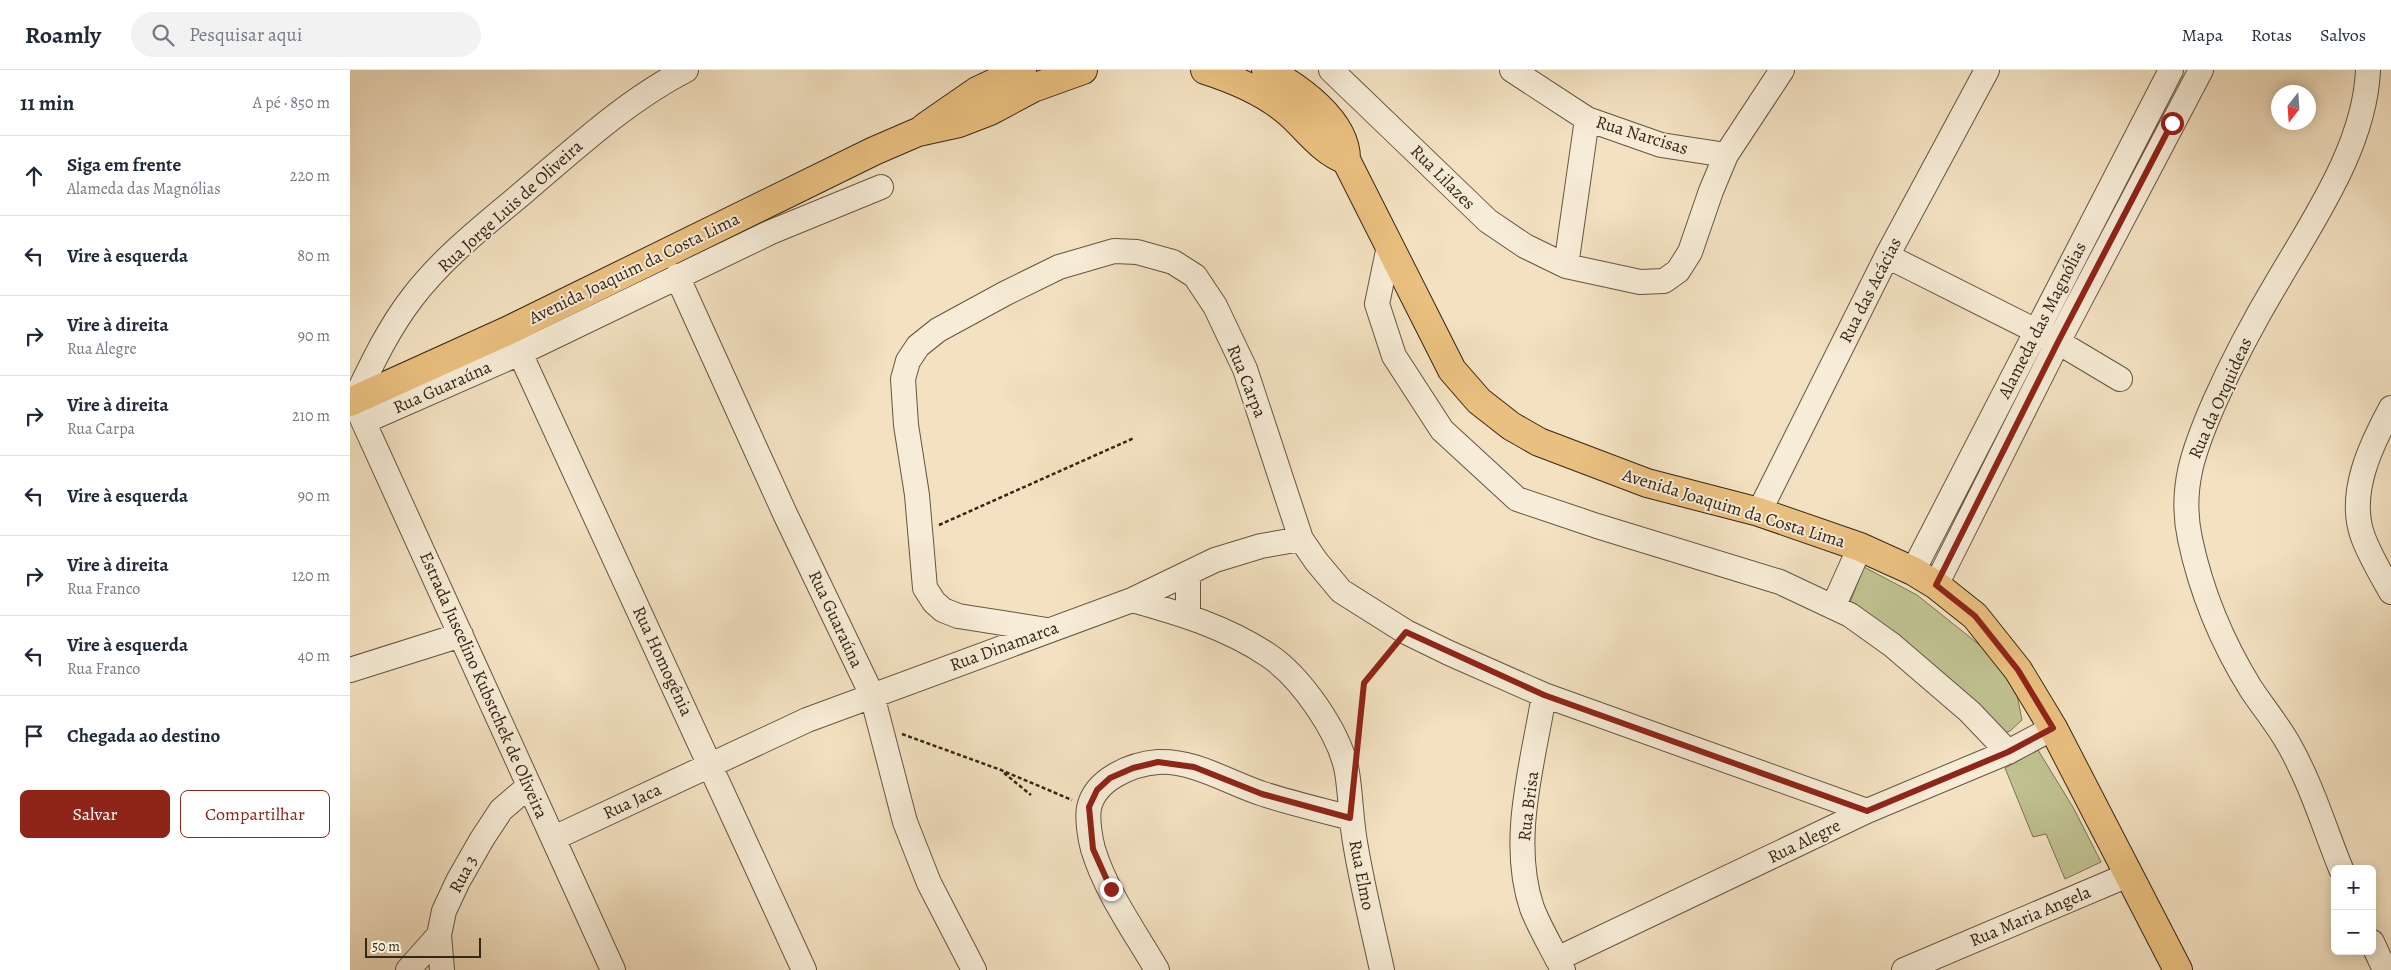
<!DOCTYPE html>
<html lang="pt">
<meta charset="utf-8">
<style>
:root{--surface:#fff;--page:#f2f2f3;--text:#1f2937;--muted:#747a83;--line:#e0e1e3;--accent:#8f2418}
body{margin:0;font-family:Alegreya,serif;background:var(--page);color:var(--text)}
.controls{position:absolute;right:15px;bottom:15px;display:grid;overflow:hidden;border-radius:8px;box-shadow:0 2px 12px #0003}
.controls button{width:45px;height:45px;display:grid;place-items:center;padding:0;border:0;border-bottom:1px solid var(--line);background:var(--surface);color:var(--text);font:25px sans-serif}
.compass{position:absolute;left:1921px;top:15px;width:45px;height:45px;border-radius:50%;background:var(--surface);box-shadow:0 2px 12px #0003;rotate:197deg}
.scale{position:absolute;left:15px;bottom:12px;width:116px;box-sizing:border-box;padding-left:5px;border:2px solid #362616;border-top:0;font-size:14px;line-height:18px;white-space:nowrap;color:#362616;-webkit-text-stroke:4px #f7ecd7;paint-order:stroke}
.stop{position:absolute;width:15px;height:15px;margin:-11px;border:4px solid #8f2418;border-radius:50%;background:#fff}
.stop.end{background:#8f2418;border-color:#fff;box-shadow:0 1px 5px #0008}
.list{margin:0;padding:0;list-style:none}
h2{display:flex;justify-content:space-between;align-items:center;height:65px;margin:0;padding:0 20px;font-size:21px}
h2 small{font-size:16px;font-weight:400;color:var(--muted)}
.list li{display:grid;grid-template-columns:32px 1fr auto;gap:15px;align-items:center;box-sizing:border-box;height:80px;padding:0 20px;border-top:1px solid var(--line)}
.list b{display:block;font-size:19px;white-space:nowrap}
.list p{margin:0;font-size:16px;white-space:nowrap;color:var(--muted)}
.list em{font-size:16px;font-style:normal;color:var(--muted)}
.actions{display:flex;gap:10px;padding:15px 20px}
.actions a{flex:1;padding:11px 0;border:1px solid var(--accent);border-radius:8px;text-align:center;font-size:18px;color:var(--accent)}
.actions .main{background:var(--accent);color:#fff}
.icon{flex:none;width:28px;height:28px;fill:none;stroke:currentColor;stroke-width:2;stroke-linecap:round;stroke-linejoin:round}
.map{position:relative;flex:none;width:2041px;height:900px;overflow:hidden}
header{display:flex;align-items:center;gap:30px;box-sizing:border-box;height:70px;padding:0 25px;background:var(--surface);border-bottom:1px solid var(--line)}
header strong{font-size:24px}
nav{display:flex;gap:28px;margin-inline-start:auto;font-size:18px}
.search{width:350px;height:45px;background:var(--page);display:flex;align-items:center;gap:12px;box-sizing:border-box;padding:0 18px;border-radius:28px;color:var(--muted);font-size:19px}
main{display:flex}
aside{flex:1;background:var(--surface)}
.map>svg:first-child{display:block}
.green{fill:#c0c190;stroke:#7b7453}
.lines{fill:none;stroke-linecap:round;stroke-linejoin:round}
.minor-casing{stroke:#655541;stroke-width:26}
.major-casing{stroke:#362616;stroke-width:30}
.path{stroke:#362616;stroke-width:2.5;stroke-dasharray:4 2.5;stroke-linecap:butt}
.minor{stroke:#f7ecd7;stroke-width:24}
.major{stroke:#eac080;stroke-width:28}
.route{stroke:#8f2418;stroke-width:6}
.labels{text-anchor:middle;stroke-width:4;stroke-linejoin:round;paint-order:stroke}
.street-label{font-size:18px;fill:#362616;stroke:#f7ecd7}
</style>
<header>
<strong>Roamly</strong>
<div class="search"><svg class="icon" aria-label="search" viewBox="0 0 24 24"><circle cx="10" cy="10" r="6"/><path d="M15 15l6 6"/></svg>Pesquisar aqui</div>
<nav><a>Mapa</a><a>Rotas</a><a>Salvos</a></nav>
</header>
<main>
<aside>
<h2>11 min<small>A pé · 850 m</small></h2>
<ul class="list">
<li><svg class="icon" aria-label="ahead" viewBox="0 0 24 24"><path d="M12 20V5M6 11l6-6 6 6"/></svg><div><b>Siga em frente</b><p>Alameda das Magnólias</p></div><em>220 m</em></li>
<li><svg class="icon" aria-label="left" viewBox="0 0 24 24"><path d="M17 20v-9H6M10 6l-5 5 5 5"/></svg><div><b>Vire à esquerda</b></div><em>80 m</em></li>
<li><svg class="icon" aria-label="right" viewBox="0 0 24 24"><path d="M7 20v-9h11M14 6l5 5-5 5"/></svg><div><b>Vire à direita</b><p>Rua Alegre</p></div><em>90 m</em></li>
<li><svg class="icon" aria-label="right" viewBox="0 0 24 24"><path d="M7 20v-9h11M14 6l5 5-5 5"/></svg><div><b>Vire à direita</b><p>Rua Carpa</p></div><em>210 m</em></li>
<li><svg class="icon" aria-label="left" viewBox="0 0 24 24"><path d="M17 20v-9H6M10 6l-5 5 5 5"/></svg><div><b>Vire à esquerda</b></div><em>90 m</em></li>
<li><svg class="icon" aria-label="right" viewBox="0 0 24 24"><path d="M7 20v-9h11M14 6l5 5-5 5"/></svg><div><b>Vire à direita</b><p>Rua Franco</p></div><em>120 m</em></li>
<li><svg class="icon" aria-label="left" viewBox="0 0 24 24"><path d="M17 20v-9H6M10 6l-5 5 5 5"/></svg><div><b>Vire à esquerda</b><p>Rua Franco</p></div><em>40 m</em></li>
<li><svg class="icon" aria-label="arrive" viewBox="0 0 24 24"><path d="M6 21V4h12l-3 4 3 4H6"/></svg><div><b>Chegada ao destino</b></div></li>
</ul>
<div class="actions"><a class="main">Salvar</a><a>Compartilhar</a></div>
</aside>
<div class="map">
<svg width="2041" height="900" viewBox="0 0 2041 900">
<rect width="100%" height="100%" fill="#f3e1c1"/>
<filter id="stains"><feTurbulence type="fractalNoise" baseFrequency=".004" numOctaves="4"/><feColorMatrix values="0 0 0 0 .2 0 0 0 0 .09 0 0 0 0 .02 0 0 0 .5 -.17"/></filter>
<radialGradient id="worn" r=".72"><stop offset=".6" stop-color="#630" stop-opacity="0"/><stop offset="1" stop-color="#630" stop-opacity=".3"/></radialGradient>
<path class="green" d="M1514 497 1567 525 1631 576 1666 620 1672 650 1660 661 1649 665 1499 535Z
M1688 680 1724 739 1751 792 1715 809 1696 764 1683 767 1655 698Z"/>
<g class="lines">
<defs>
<path id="minor" d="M981 0 1138 151 1175 176 1216 196 1290 212 1314 211 1328 201 1340 182 1361 121 1376 85 1432 0
M1162 0 1237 49 1311 75 1376 85
M1039 176 1027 234 1044 286 1092 360 1167 429 1247 456 1430 512 1500 545 1542 575 1620 642 1658 682
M1537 186 1708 272 1770 309
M1216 196 1237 49
M327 206 436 446 522 625 555 752 579 813 624 900
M170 283 454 900
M2041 338C2021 375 1997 424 2013 467 2020 486 2031 504 2041 522
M15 351 170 283 421 162 531 117
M1409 442 1537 186 1637 0
M1563 501 1821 0
M838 504V546
M1586 515 1708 272 1851 0
M782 530C829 543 876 557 918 585 951 607 990 663 997 702 1001 727 1001 753 1006 778 1013 819 1023 859 1032 900
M1483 537 1510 477
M697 560 608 546 593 540 584 532 575 518 567 425 556 355 553 309 558 291 568 276 588 260 656 223 709 197 764 181 787 182 823 192 845 206 865 236 895 299 951 469 966 491 991 521 1056 562 1099 583 1194 625 1517 741
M0 600 111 565
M1194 625C1183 693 1159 771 1182 838 1190 859 1203 880 1213 900
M204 768 457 650 782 530 865 490 911 476 951 469
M1991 799C1974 757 1961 713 1938 673 1927 654 1913 637 1901 619 1873 574 1851 521 1840 469 1829 418 1844 379 1864 333 1883 290 1905 249 1929 209 1966 146 2015 74 2018 0
M89 865 92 900
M2022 872 2035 900
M1207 889 1517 741 1658 682 1703 658
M58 900 89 865 94 841 108 811 132 769 151 740 179 716
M263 900 4 331C21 296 38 259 62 228 93 187 136 154 175 121 226 78 276 31 336 0
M807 900C785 862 756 822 743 779 740 768 737 749 739 738 745 709 782 694 808 692 844 690 879 713 913 724 941 733 971 740 1001 748
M1554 900 1778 805"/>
<path id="major" d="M855 0C883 9 918 24 940 44 959 61 972 81 996 90
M916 0C948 17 997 51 996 90L1102 300 1129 331 1161 356 1189 372 1297 413 1409 442 1510 477 1563 501 1586 515 1625 546 1668 600 1703 658 1828 900
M575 57 627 21 672 0
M0 332 157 261 524 81 568 62 609 53 640 41 683 18 733 0"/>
</defs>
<use href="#minor" class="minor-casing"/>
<use href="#major" class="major-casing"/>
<path class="path" d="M589 455 784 368
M552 664 651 700 722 730
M1008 672 1015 613 1045 576
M654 703 681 725"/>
<use href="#minor" class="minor"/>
<use href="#major" class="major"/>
</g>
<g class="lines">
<path class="route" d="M761 819 743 779 739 737 747 720 760 708 783 698 808 692 844 697 912 724 1000 748 1014 613 1056 562 1194 625 1517 741 1658 682 1703 658 1668 600 1625 546 1586 515 1708 272 1822 53"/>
</g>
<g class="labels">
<g class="street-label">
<text transform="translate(1292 65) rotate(17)" y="6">Rua Narcisas</text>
<text transform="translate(1093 107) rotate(45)" y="6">Rua Lilazes</text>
<text transform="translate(160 136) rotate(-42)" y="6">Rua Jorge Luis de Oliveira</text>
<text transform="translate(284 198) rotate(-26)" y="6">Avenida Joaquim da Costa Lima</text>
<text transform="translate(1520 220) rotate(-63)" y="6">Rua das Acácias</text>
<text transform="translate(1692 250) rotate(-63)" y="6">Alameda das Magnólias</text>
<text transform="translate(897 311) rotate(68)" y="6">Rua Carpa</text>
<text transform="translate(92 317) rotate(-24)" y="6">Rua Guaraúna</text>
<text transform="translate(1870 328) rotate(-66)" y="6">Rua da Orquideas</text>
<text transform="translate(1384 438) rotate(17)" y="6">Avenida Joaquim da Costa Lima</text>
<text transform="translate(486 549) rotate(65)" y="6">Rua Guaraúna</text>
<text transform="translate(654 576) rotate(-20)" y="6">Rua Dinamarca</text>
<text transform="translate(313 591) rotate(65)" y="6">Rua Homogênia</text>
<text transform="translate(134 615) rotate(66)" y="6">Estrada Juscelino Kubstchek de Oliveira</text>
<text transform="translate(282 731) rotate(-25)" y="6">Rua Jaca</text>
<text transform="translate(1178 736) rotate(-83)" y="6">Rua Brisa</text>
<text transform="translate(1454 771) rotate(-26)" y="6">Rua Alegre</text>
<text transform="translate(113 804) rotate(-62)" y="6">Rua 3</text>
<text transform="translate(1012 805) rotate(79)" y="6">Rua Elmo</text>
<text transform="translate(1680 846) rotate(-23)" y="6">Rua Maria Angela</text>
</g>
</g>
<rect width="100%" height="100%" filter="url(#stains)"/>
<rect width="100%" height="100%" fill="url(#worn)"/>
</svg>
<div class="controls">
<button>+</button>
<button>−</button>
</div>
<svg class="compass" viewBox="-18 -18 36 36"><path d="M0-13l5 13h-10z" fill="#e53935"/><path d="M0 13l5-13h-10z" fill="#747a83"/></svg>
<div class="scale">50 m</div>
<div class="stop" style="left:1822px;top:53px"></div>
<div class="stop end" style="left:761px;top:819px"></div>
</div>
</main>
